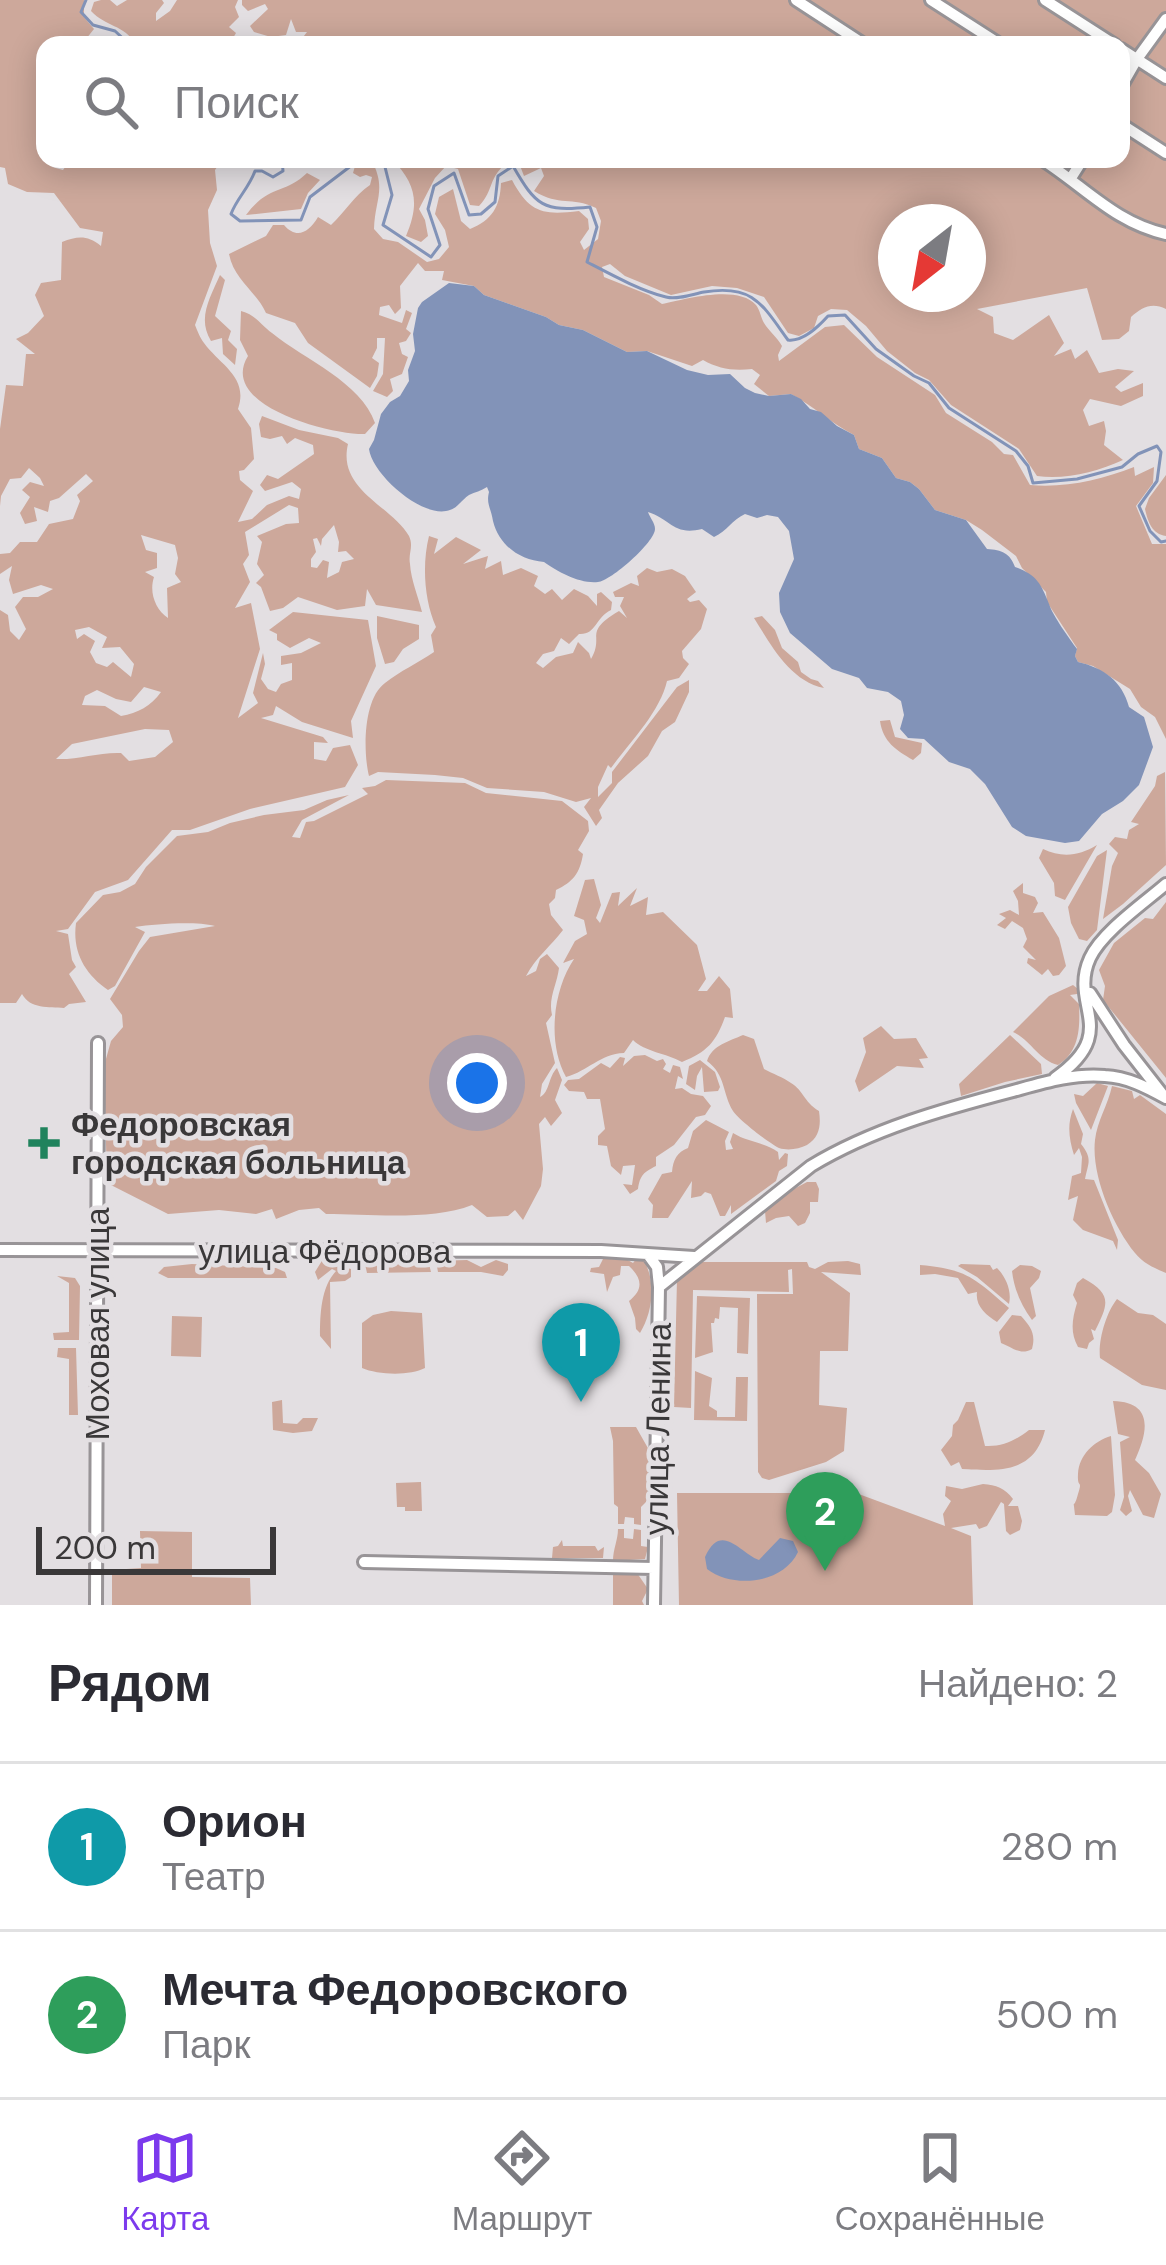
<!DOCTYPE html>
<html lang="ru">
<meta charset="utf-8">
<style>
:root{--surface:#fff;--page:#f2f2f3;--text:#2b2b33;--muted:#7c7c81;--line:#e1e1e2;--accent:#7c3aed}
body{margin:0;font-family:"DM Sans",sans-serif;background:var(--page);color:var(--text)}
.compass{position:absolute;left:878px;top:204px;width:108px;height:108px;border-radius:50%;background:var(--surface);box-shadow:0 6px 30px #0003;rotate:211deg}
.scale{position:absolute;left:36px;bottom:30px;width:240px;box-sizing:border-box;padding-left:12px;border:6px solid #3a3839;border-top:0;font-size:33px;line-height:42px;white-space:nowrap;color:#3a3839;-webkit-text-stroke:9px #e3dfe2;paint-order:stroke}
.you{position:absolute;left:477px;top:1083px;width:42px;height:42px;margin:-30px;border:9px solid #fff;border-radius:50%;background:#1a73e8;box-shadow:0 0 0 18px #1a73e833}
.badge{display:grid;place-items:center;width:78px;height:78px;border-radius:50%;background:var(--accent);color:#fff;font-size:39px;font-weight:700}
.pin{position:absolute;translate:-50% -99px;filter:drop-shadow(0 3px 6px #0008)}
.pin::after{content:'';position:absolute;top:63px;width:42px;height:36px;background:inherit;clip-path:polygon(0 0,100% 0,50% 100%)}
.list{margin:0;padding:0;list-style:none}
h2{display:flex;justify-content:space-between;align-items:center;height:156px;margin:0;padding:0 48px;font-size:51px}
h2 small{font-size:39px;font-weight:400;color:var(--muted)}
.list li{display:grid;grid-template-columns:78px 1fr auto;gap:36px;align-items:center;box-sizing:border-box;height:168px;padding:0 48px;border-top:3px solid var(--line)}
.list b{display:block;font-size:45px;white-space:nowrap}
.list p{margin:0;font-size:39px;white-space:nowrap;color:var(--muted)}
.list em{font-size:39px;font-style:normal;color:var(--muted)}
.icon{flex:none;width:66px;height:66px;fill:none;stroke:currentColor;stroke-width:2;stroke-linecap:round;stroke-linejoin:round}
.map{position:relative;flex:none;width:1166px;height:1605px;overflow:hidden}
.search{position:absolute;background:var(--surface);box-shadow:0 6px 30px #0003;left:36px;right:36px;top:36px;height:132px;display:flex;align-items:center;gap:30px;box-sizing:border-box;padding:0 42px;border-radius:24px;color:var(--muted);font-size:45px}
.sheet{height:492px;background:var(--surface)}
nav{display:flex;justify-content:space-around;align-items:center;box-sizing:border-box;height:168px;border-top:3px solid var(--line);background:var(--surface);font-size:33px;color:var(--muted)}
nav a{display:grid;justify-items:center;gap:6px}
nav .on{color:var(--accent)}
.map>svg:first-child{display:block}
.green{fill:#cda89b;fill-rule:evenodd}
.water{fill:#8293b8}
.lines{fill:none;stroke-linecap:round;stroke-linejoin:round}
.stream{stroke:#8293b8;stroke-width:3}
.minor-casing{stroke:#989497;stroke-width:16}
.minor{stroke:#fff;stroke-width:10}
.poi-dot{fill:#20835d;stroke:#e3dfe2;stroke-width:4.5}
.labels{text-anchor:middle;stroke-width:9;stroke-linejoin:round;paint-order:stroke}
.poi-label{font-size:33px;font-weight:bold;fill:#3a3839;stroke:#e3dfe2;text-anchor:start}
.street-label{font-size:33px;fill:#3a3839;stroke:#e3dfe2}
</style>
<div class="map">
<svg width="1166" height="1605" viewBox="0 0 1166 1605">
<rect width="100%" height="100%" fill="#e3dfe2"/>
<path class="green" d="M0 0H84V17L94 29 86 39 88 45H45V159H49L52 167 63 170 71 159H192L198 166 209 168 210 159H223L215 170 217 190 208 210 210 243 217 266 195 325C197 330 200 338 204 343 220 365 249 377 238 409L251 428 254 459 244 470 239 471 240 480 253 491 238 522 252 519 267 505 289 496 299 499 301 489 292 482 265 491 260 485 267 475 278 479 314 454 313 445 295 438 287 444 282 436 270 439 261 437 259 424 262 416 299 430 338 438 348 444C337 490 392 506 409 536 414 547 408 553 410 564 411 580 418 596 422 612L376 605 367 589 365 606 337 610 298 597 283 608 270 611 261 587 256 583 264 575 257 564 262 542 257 536 286 524 299 523 298 508 289 505 245 532 249 555 243 564 250 582 235 608 251 603 260 649 238 718 258 703 253 693 263 653 265 664 261 679 268 689 276 692 281 684 292 680V663L281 665V656L301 653 321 643 309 638 290 648 277 640V634L269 630 293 612 368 620 376 666 351 721 353 738 302 722 276 706 273 715 261 718 323 737 328 743 314 742V759L326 761 333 748 350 745 358 765 345 787 250 809 190 830H172L128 880 95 892 68 929 56 931 68 934 72 960 76 967 69 974 86 1002 69 1004 64 1008C49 1007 30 1009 22 994L16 1003H0V610L8 615 10 631 19 640 26 629 15 607 23 597H38L53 589 41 585 13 594 9 580 12 566 0 574V554L10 553 20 542H37L49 524 73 519 80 501 77 495 93 481 86 474 59 498 50 501 48 512 34 507 37 521 25 524 20 513 30 497 22 490 30 482 44 486 40 478 29 468 21 478 10 479 1 496 0 506V429L6 385 23 386 26 354H35L16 339 28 333 44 316 35 295 41 283 61 280 62 242C78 236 87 235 101 246L103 232 80 228 54 193 27 192 8 184 5 168 0 167ZM334 525 339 542 338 552 346 551 354 559 342 562 339 572 327 578 329 562 323 560 317 568 311 567V559L316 552 313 539 317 538 321 546 322 539ZM141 535 175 545 178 558 175 574 181 582 167 588 168 618C155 609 149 592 154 577L145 572 157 568V553L146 550ZM89 627 107 637 102 648 120 647 134 664 131 677 113 662 107 667 96 663 90 652 95 641 84 634 77 639 75 630ZM144 687 161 692C151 706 138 713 121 716L105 706 82 705 85 696 97 690 116 699 131 702ZM145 729 169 730 173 742 155 757 129 761 121 753C99 752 78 760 56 759L72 744Z
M101 0H110L117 6 127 0H162L164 3 156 13V21L170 11 177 0H238L235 7 239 17 229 27 236 33 229 45H137C123 24 106 27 91 11L94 2Z
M242 0H1166V309C1152 302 1142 307 1131 317L1129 331 1119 339 1102 340 1087 288 977 309 993 317 994 333 1013 340 1049 315 1064 343 1054 356 1071 349 1075 359 1087 350 1099 373 1118 369 1134 371 1115 387 1121 392 1143 383V396L1121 406 1090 399 1083 410 1089 426 1104 421 1106 431 1104 445 1123 460C1097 472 1065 480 1037 476L1019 449 951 405 929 380 915 373 887 351 866 326 847 310 831 309 818 316 814 328 799 336 788 333 764 297 737 288 712 286 671 295 625 276 610 264 602 267 604 277 649 295 662 304C685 299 738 284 756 305 760 310 761 318 764 323 769 331 777 337 782 346L778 355 779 361 825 327 844 325 877 357 935 395 946 413 992 442 1004 454 1013 455 1030 485C1066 488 1101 480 1134 467L1135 476 1154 467 1153 483 1136 506 1152 544H1166V739L1155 717 1141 707 1130 689 1093 666 1078 662 1075 656 1077 648 1047 602 1046 592 1022 568 1016 556 982 530 966 520 935 510 919 489 910 482 896 478 882 458 859 449 854 435C831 423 813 406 791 394L769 396 754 384 760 375 752 369C733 371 719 369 703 360L692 366 647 351 627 352 583 330 559 325 546 317 484 295 474 286 442 280 444 271H425L418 263 400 286 401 308 395 314 389 305 380 307 379 315 402 323 406 310 412 313 406 329 411 333 406 341 399 343 402 354 408 357 402 374 390 379 393 391 387 397 373 391 383 374 385 338H377V348L372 358 379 363 377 376 370 388 308 343 295 323 266 313C256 291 234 280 229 254L266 236 273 225H284C297 240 309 232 318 217L331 225C345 212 354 196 370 185L372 177 366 175 360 177 353 173 355 166 363 159H371C387 189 375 199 374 229L383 239 398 242 427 262 439 259 449 247 445 230 435 214 439 197 453 189 461 221 470 229C492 220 500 207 501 183L512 180C530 214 544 215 579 211L588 219 589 229 580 242 584 250 598 239 601 221 596 208C571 196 560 207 534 191L544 176 541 168 524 176 519 163 509 161C487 178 495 189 479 206L470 205 458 169 446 166 435 178 419 209 425 220 428 236 421 242 406 236C420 203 416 184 392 159H1121V45H297L307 32H296L291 19 286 35 271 37 254 32 250 26 268 9 265 4 248 11 242 5ZM896 222H968V294H896Z
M307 173 320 180 308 193 301 209 246 215C269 184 284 195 307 173Z
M220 275 225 280 215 316 231 331 228 340 237 349 235 365 223 354 222 338 211 341C197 318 210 298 220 275Z
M241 311C256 315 260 324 272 333 305 360 361 382 375 423L365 434C332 435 217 406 248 356L240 340Z
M1166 475V536C1152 534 1148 522 1145 509L1149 498Z
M429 536 438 539 434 554 456 537 481 550 463 564 488 556 485 569 501 561 503 575 521 568 538 576 534 586 545 594 552 589 562 600 574 589 588 596 597 606V594L601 592 612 602 611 610C595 618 596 635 579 634L569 644 561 638 554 651 543 654 536 663 543 668 556 657 573 653 578 642 589 653 591 659C605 635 582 633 619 611L627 618 620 606 624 597H615L613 592 631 583 639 586 637 576 647 568 657 572 672 569 685 576 696 592 687 599 690 602 699 600 707 609 701 629 682 651 683 658 689 664 679 678 667 681C660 712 630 742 611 768L608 765 598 787V797L612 783V772L677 687 689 680V692L675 722 662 731 648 756 618 783 599 810 602 818 596 826 584 807 591 798 576 802 544 792 487 788 463 778 435 775 378 772 369 776C363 752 363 699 385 683 400 671 418 663 434 652L431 635 436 627C424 600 422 564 429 536Z
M377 616 419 625V639L403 649 394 662 385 664 377 638Z
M762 616 775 630 782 648 798 662 801 672 811 679 818 681 824 688C790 681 771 645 754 618Z
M890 720 895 737 922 743 921 753 913 760C896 750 883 742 880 721Z
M1165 772 1166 865 1123 904 1103 919 1112 866 1118 853 1109 844 1115 837 1127 839 1129 830 1139 824 1131 822 1155 786 1157 776Z
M386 780 465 783 486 793 562 801 588 821 589 831 578 850 583 854C580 873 573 882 556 890L555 898 549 904 551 915 563 930C551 946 536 957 526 976L536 971 540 959 547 954 559 968C557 985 548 998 552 1015L546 1023 555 1063 542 1084 540 1097C550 1092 548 1077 557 1068L562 1080 555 1100 562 1113 551 1126 545 1117 539 1124 543 1169 541 1186 523 1220 515 1210 508 1216 487 1217 472 1205C432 1221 369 1214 326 1214L319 1208 299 1210 276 1219 272 1209 256 1214 219 1210 168 1214 107 1183 104 1066 111 1041 123 1027 122 1015 110 999 139 951 150 937 215 926C194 921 156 924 135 927L145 932 115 986 108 990C85 974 72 952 76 923L103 895 120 892 135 884 146 867 177 836 208 832 230 823 264 815 304 810 327 800 349 795 302 820 292 837 300 838 306 822 314 821 368 794 362 788 375 786Z
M1097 845 1065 900 1055 896 1054 883 1039 858 1043 849C1062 858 1079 856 1097 845Z
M1107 850 1097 930 1087 941 1079 939 1071 923 1068 907 1097 856Z
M594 879 601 905 596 918 600 923 612 893 620 892 618 906 637 888 630 906 648 897 646 915 663 912 697 945 706 979 698 991H707L719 976 730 989 733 1018 725 1017C716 1042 707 1052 682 1062 666 1053 645 1052 633 1040L624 1053C600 1054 588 1071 566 1077 547 1043 553 990 574 959L563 963 575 941 587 934 584 920 574 916 585 880Z
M1023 883V893L1035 897 1038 903 1033 913 1043 912 1059 938 1066 966 1059 975 1053 976 1048 969 1042 975 1027 963 1028 958 1036 960 1023 947 1027 939 1023 928 1012 921 1005 929 997 925 1006 918 999 914 1010 910 1019 915 1018 901 1013 891Z
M1166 902V1078L1103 1000 1105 986 1099 970 1114 943 1145 918 1153 919Z
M1073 985 1078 989 1077 994 1070 995 1079 1004C1080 1027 1080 1051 1058 1065 1038 1060 1031 1040 1013 1032L1049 996Z
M881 1026 894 1039 916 1038 928 1058 919 1059 924 1068 897 1066 859 1092 855 1081 866 1052 863 1038Z
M743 1035 754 1039 764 1069C773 1074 783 1077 791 1083 804 1091 803 1101 819 1111 821 1125 820 1137 807 1145 799 1149 788 1151 779 1148 769 1143 739 1120 733 1111 722 1093 726 1075 707 1061 712 1045 730 1041 743 1035Z
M1010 1035 1041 1064 1042 1074 1005 1082 961 1096 959 1084Z
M645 1055 657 1061 663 1059 666 1064 663 1069 670 1073 673 1065 680 1067 683 1079 678 1076 675 1089 682 1088 691 1094 703 1096 711 1106 705 1115 696 1117 674 1145 656 1157V1166C644 1172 640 1175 638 1189L630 1194 623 1184 632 1185 635 1165 623 1166 621 1175 611 1166 607 1146 598 1145V1136L605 1129 600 1099H587L584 1092 569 1091 564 1085 568 1080 579 1079 601 1063 610 1068 620 1057 625 1058 623 1066 634 1056Z
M700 1060 715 1072 720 1087 718 1091 704 1092 702 1067 697 1076 695 1090 686 1084 689 1066Z
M1097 1083 1108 1086 1091 1130 1076 1103 1074 1094 1083 1096Z
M1112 1086 1132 1091 1134 1099 1140 1095 1166 1114V1273C1154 1268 1143 1263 1135 1253 1113 1226 1091 1175 1095 1140 1097 1121 1108 1105 1112 1086Z
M1073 1109 1083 1134 1081 1144C1093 1159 1088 1163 1085 1179L1094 1180 1118 1240 1117 1250 1113 1241 1083 1230 1073 1220 1078 1196 1068 1200 1072 1176 1081 1173 1082 1157 1079 1148 1074 1155C1069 1139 1067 1125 1073 1109Z
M706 1120 729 1132 725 1141 726 1150 733 1149 730 1142 733 1133C747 1142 764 1142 778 1152L779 1160 785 1153 788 1154 787 1166 779 1171 776 1181 731 1214V1205L725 1216H720L711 1194 705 1192 701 1196 691 1198 692 1181 668 1218H652L653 1205 648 1199 662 1174 672 1172C673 1160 677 1152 688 1148L693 1131Z
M807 1182H816L819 1189 818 1202H810V1213L805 1223 798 1226 789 1216 776 1218 766 1223 765 1211 792 1190Z
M381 1257 428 1260 431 1272 367 1273 365 1264Z
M613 1257 626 1259 633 1263 637 1258 644 1260C656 1283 653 1311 640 1333L636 1329 635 1318 629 1301C643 1290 643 1279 629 1266H621L620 1275 613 1277 607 1292 604 1274 590 1272 591 1268 599 1267 603 1259Z
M323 1259 347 1260 343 1267 351 1269V1277L345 1281 330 1282 331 1349 320 1336C320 1314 321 1287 336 1271L332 1269 318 1280 315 1272Z
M467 1260 481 1267 496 1260 508 1264V1270L503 1276 481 1272H438L436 1261Z
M848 1261 860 1264 861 1275 821 1272 850 1293 848 1351H820L819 1405 847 1408 844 1451 826 1462 769 1480 762 1478 758 1472 757 1294H793L792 1269 788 1270 789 1292 693 1290 691 1408 674 1407 677 1279 699 1262H807L809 1267 815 1269 828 1262Z
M192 1264 276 1268 285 1272 287 1278H168L158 1273 164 1267Z
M961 1264 990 1265 993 1270 997 1268C1006 1277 1012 1291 1009 1304L977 1277 958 1266Z
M920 1265C967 1269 974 1278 1009 1308L997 1322C986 1315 975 1306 977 1292L968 1294 958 1278 935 1274 920 1275Z
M1020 1265 1032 1266 1041 1271 1039 1278 1030 1288 1036 1316 1032 1320C1021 1305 1014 1289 1012 1271Z
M57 1276 75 1278 80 1286 79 1340H54L53 1333 69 1332V1283Z
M1083 1278C1112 1294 1109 1303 1095 1331L1091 1329 1094 1339 1089 1343 1087 1349 1078 1347C1070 1333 1072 1319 1077 1303L1073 1295 1077 1283Z
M697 1296 750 1298 748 1354 737 1353 738 1308 720 1307 719 1319 715 1318 714 1323H711L713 1352 695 1358Z
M1117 1299 1138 1313 1153 1315 1166 1324V1390L1142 1385 1100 1358C1098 1340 1106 1313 1117 1299Z
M391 1311 422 1313 425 1368C410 1376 378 1375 362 1368V1323L373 1315Z
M1012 1315 1021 1316C1031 1327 1036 1334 1032 1349 1020 1356 1012 1347 1001 1343L999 1332Z
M172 1316 202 1317 201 1357 171 1356Z
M58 1348H76L78 1415H69V1359L57 1357Z
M695 1371 712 1378 709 1406 717 1411V1417H735L736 1377H748L747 1421 694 1420Z
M282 1400 283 1423 297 1424 303 1418H318L312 1431 293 1433 273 1430 272 1402Z
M1113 1401C1154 1402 1148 1432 1135 1460L1149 1473 1161 1494 1154 1518 1143 1515 1130 1490 1128 1496 1132 1511 1126 1516 1120 1510 1124 1497 1120 1442 1130 1437 1118 1434Z
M966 1402H974L985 1446C1003 1447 1016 1440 1029 1430H1045C1034 1474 998 1471 962 1469L959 1462 951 1466 941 1450 952 1436 953 1425 958 1420Z
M610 1427H636L649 1450V1499L641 1507V1525L634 1524V1518L625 1517 624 1524H618V1507L614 1504 613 1441Z
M1111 1436 1115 1495 1112 1512 1107 1516 1075 1515C1073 1495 1073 1513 1078 1494 1083 1478 1077 1490 1078 1474 1079 1455 1094 1441 1111 1436Z
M421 1482 422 1511H405V1507H397L396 1483Z
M983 1484C996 1485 1005 1488 1013 1499L1008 1506H1018L1022 1521 1020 1530 1010 1535 1006 1531 1004 1504 1001 1502 987 1526 979 1529 976 1524 951 1528 971 1536 973 1605H679L677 1493H856L945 1526 943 1514 951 1501 945 1496 946 1486 962 1489Z
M618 1529H624V1538L633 1539 634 1529 641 1530V1546L648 1547 645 1559 613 1561C613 1549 618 1540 618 1529Z
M140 1531 192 1532V1577L250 1578 251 1605H112V1570L141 1568Z
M562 1540 563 1546H595L598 1551 604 1547 603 1558H552L553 1547 558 1546Z
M613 1572 637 1573 648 1589 642 1601 644 1605H613Z"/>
<path class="water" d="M449 283 474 286 484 295 546 317 559 325 583 330 627 352 647 351 687 370 708 375 730 374 745 388 755 393 769 396 791 394 801 399 810 409 821 412 837 426 854 435 859 449 882 458 896 478 910 482 919 489 935 510 966 520 987 549C1002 550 1010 553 1015 567 1037 575 1041 584 1049 604 1053 616 1069 638 1077 649L1075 656 1078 662C1104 668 1122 681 1129 707L1144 717 1153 747 1139 785 1123 801 1102 814 1079 841 1065 843 1026 836 1012 827 985 784 970 769 949 762 924 739 908 738 900 729 904 715 901 701 888 692 867 688 859 678 832 669 790 633 780 612 779 593 794 559 789 531 778 517 767 515 757 518 745 514C732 520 727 531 714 537L702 529C673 536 671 519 648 512 650 518 655 523 655 529 655 542 611 581 598 582 580 584 558 572 544 562 519 560 499 545 493 521 491 508 486 504 489 492L487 487C481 491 475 492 469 495 460 501 458 509 446 511 420 516 372 474 369 449L374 440 381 414 390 402 400 396 409 381 408 370 415 351 413 334 418 308 422 302Z
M780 1538 793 1541 798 1552C783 1584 733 1589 707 1569L705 1557C721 1521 740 1553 759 1560Z"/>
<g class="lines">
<path class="stream" d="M86 0 81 12 93 25 115 31 130 45
M282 159 283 171 273 177 262 171H255C249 188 237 198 231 214L240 221 301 220 310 197 360 159
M383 159 392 195 383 225 431 257 440 245 428 209 434 186 454 173 469 215 481 214 495 202 498 176 513 166C536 206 543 212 590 207L597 227 587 262C610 274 641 291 666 297 678 300 693 294 704 292 753 284 762 304 788 340 803 342 818 327 828 316L845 315 876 349 914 376 929 383 949 408 1016 451 1028 466 1033 483 1077 479 1122 467 1138 454 1157 446 1161 452 1157 481 1139 506 1150 531 1161 542 1166 541"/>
<defs>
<path id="minor" d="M796 0 865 45
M931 0 1001 45
M1045 0 1115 45
M1121 49 1166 78
M1121 87 1137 59 1166 19
M1121 124 1166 153
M1041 159C1084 186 1115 223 1166 234
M1071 178 1083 159
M1090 993 1124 1045 1163 1095
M1055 1078C1122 1031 1068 1006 1090 958 1102 932 1144 903 1166 884
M0 1250 601 1251 694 1257
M649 1256 657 1267 659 1287 654 1605
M659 1287 811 1166C872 1129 944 1109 1013 1091 1042 1083 1074 1073 1105 1076 1127 1077 1146 1087 1166 1098
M364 1562 654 1568
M96 1605 98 1043"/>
</defs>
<use href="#minor" class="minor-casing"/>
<use href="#minor" class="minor"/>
</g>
<path class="poi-dot" d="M38 1125h12v12h12v12h-12v12h-12v-12h-12v-12h12z"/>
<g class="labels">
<g class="poi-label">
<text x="71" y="1136">Федоровская<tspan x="71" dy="38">городская больница</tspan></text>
</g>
<g class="street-label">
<text x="325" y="1263">улица Фёдорова</text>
<text transform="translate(97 1324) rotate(-90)" y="12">Моховая улица</text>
<text transform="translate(657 1429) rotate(-89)" y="12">улица Ленина</text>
</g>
</g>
</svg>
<svg class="compass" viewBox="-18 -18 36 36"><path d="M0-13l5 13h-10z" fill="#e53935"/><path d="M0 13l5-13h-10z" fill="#7c7c81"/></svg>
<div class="scale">200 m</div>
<div class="you"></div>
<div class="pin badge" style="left:581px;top:1402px;background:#0f9aa8">1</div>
<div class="pin badge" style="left:825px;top:1571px;background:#2e9e5b">2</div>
<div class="search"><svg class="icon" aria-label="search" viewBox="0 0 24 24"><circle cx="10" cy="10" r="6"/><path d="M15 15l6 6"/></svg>Поиск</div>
</div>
<section class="sheet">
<h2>Рядом<small>Найдено: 2</small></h2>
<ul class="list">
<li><span class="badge" style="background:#0f9aa8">1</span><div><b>Орион</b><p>Театр</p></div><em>280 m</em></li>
<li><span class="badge" style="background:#2e9e5b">2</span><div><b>Мечта Федоровского</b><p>Парк</p></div><em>500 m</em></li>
</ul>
</section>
<nav>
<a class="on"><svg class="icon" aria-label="map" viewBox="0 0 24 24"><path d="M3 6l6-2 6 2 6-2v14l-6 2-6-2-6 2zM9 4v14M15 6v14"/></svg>Карта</a>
<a><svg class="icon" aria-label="directions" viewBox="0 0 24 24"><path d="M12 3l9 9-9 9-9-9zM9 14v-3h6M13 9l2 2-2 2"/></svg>Маршрут</a>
<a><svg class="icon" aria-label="saved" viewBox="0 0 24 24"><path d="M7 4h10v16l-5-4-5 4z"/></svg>Сохранённые</a>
</nav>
